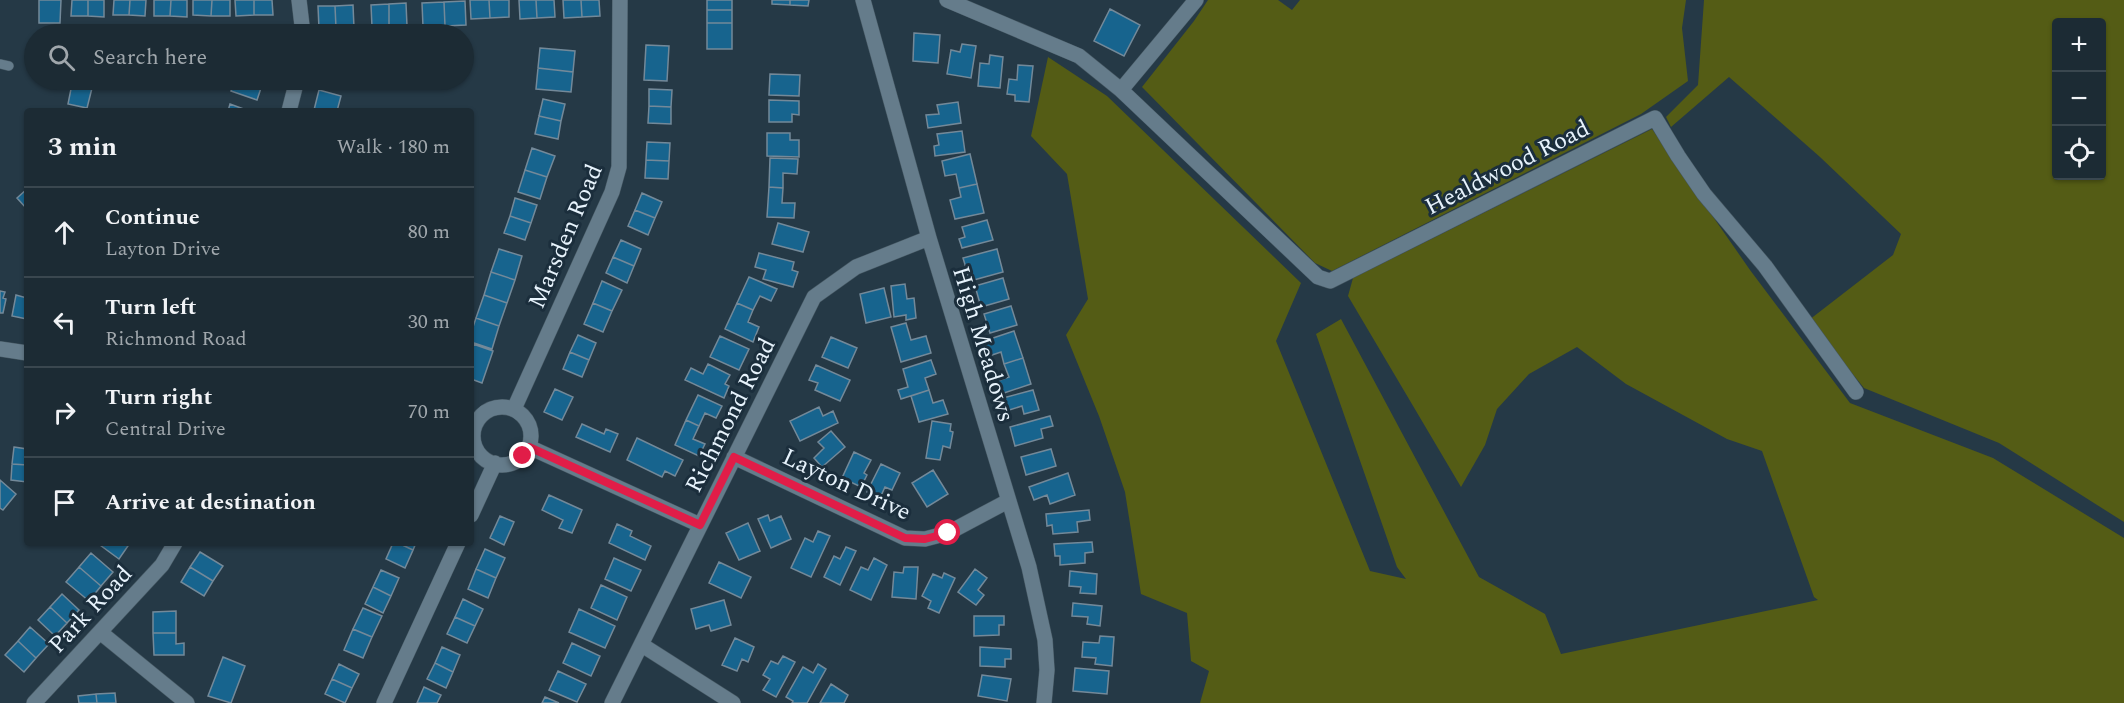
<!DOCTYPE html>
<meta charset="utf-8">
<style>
:root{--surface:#1c2b34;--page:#25333c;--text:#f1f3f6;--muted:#a0a7ac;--line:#3a474f}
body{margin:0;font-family:Spectral,serif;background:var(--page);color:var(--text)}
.controls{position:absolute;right:18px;top:18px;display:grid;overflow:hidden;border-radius:6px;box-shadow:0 2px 4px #0004}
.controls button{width:54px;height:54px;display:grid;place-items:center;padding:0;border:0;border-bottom:2px solid var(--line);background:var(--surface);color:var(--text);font:30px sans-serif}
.stop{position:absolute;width:18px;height:18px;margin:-14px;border:4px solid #e11d48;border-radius:50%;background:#fff}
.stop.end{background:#e11d48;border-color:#fff;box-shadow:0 2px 6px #0008}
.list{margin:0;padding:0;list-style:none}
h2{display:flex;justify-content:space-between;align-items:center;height:78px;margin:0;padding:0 24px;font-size:26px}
h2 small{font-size:20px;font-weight:400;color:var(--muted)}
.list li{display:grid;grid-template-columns:39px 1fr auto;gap:18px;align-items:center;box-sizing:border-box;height:90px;padding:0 24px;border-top:2px solid var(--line)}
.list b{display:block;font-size:22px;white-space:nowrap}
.list p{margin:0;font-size:20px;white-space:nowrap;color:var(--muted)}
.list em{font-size:20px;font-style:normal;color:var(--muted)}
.icon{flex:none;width:33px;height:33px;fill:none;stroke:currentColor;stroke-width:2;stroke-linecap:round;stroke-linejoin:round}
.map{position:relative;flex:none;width:2124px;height:703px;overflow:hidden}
.search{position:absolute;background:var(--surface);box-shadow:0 2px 4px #0004;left:24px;top:24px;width:450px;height:66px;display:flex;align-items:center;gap:15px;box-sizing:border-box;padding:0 21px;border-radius:33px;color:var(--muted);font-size:22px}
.panel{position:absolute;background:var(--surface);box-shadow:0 2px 4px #0004;left:24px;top:108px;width:450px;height:438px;border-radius:6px}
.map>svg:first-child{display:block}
.green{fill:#545c15;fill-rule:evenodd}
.building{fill:#17648e;stroke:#738999;stroke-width:1.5}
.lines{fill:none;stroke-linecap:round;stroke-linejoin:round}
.service-casing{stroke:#455762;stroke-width:10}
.minor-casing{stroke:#455762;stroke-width:16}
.service{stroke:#657c8b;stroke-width:9}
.minor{stroke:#657c8b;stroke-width:15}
.route{stroke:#e11d48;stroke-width:8}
.labels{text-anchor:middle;stroke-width:6;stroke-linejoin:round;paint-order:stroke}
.street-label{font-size:24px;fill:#e7f3fc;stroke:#1b2e3c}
</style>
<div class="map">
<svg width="2124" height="703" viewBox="0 0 2124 703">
<rect width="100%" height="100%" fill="#253946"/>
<path class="green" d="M1208 0H1278L1292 10 1300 0H1686L1682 28 1688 81 1641 114 1332 271 1315 263 1142 87 1194 21Z
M1704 0H2124V522L1999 443 1864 388 1809 320 1893 255 1901 234 1820 157 1729 77 1671 127 1666 117 1698 85ZM2056 22H2102V176H2056Z
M1048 57 1107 96 1301 283 1276 341 1370 571 1406 579 1397 567 1316 334 1341 319 1479 577 1545 614 1561 654 1818 600 1814 597 1762 451 1727 439 1626 384 1577 347 1529 374 1497 409 1485 445 1461 487 1348 296 1353 278 1652 129 1750 270 1850 403 1993 458 2124 538V703H1200L1209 671 1191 661 1187 613 1141 594 1125 492 1099 416 1066 335 1088 299 1067 174 1031 136Z"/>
<path class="building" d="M39 0H61L60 23H39Z
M72 0H88V16H71Z
M88 0H104V17L88 16Z
M114 0H130L129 15H113Z
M130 0H146L145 16 129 15Z
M154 0H171L170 16H154Z
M171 0H187V17L170 16Z
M193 0H212L211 16 193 15Z
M212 0H230V16H211Z
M235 0H254V15L236 16Z
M254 0H272L273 15H254Z
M470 0H489L490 18 471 19Z
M489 0H509V17L490 18Z
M519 0H536L537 18 520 19Z
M536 0H554L555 17 537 18Z
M563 0H581L582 17 564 18Z
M581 0H599L600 16 582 17Z
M707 0H732V10H707Z
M772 0H790V5L772 4Z
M790 0H809L808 6 790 5Z
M465 1 466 25 445 26 444 2Z
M444 2 445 26 423 27 422 3Z
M406 3 407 26H389V4Z
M389 4V26L372 27 371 5Z
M353 5 354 28H336L335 6Z
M318 6H335L336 28 319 29Z
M1110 9 1140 25 1124 56 1094 41Z
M707 10H732V23H707Z
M707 23H732V49H707Z
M914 33 940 35 938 63 913 61Z
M962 44 976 46 971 78 947 74 951 50 960 52Z
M646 45 669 46 667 81 644 80Z
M540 48 575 51 573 72 538 68Z
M990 55 1003 57 1000 88 978 86 980 63 989 64Z
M1018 65 1033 66 1029 102 1015 101V95L1007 94 1009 79 1017 80Z
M538 68 573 72 571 92 536 89Z
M770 74 800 75 799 96 769 95Z
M73 80H94L92 88 72 84Z
M245 80H255L263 82 257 100 231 91 234 82 243 85Z
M72 84 92 88 87 108 68 104Z
M649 89 672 90 671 107 649 106Z
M319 90 341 96 337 111 314 110Z
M543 99 565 104 561 121 539 116Z
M769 100 799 101V115L792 114V122H769Z
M958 102 961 123 928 128 926 115 939 114 937 105Z
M230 104 249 111H228Z
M649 106 671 107V124L648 123Z
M539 116 561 121 558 139 535 134Z
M962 131 965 152 935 156 934 146 939 145 937 134Z
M767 133H790V140H799V157L767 156Z
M647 142 670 143 669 161 646 160Z
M532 148 555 156 547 177 525 170Z
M970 154 977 184 959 188 956 174 945 176 942 161Z
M770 158 798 159 797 174 783 173V188L769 187Z
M646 160 669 161 668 179 645 178Z
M525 170 547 177 540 199 518 192Z
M977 184 984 213 955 219 950 200 961 197 959 188Z
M769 187 783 188 782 203H795L794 218 767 217Z
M27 189V209L17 198Z
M642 193 662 202 655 218 635 210Z
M515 198 537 205 531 223 510 216Z
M635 210 655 218 648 235 628 226Z
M510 216 531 223 525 240 504 233Z
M987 220 993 240 962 248 959 239 965 237 962 227Z
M778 223 809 232 803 252 772 244Z
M621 240 641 249 634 266 613 257Z
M499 249 522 256 515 280 491 272Z
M997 249 1003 272 970 281 963 258Z
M759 253 794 262 792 270 798 272 793 287 763 279 766 270 755 267Z
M613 257 634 266 627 283 606 273Z
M491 272 515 280 507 303 484 295Z
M749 277 777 289 771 301 760 296 753 310 737 303Z
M1003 278 1009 299 981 307 975 286Z
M602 281 622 290 612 311 593 303Z
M905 284 907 299 914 298 916 318 906 320V315L894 317 891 286Z
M884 288 891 317 866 323 860 294Z
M0 291 5 292 3 298 6 299 3 313H0Z
M16 295 27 298V319L12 316Z
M484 295 507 303 499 326 476 318Z
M593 303 612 311 603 332 584 324Z
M737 303 753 310 748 322 759 327 753 342 725 329Z
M1011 306 1017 325 990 333 984 314Z
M476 318 499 326 492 349 471 342V333Z
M906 323 911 340 926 336 931 353 901 362 891 327Z
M1014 331 1023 358 1004 364 1001 352 989 356 984 341Z
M578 335 596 343 589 360 570 352Z
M720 336 749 349 739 370 710 357Z
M831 337 857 348 848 368 822 357Z
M473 344 493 351 482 383 471 379V351Z
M570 352 589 360 582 377 563 369Z
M1023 358 1031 384 1001 394 997 381 1009 377 1004 364Z
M931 360 936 374 925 378 929 390 901 399 898 390 908 387 903 369Z
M708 364 730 375 725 384 729 386 724 398 685 380 691 368 703 374Z
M816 365 850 380 840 401 815 390 818 383 809 380Z
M555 389 573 397 562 420 544 412Z
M929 390 933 403 943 400 948 414 919 422 911 396Z
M1033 390 1039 410 1024 414 1022 406 1006 411 1003 398Z
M698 395 722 406 716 418 705 413 699 426 686 420Z
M819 407 823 416 833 411 838 423 800 441 790 421Z
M1050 416 1053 426 1041 429 1043 438 1015 446 1010 427Z
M686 420 699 426 693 439 705 444 699 456 675 445Z
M932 421 951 424 950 431 953 432 950 448 943 446 940 460 926 458Z
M582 424 604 434 606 429 618 434 610 452 576 437Z
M831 431 845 447 822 467 814 458 824 448 818 442Z
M637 438 683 460 675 476 665 471 662 477 627 460Z
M14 447 27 449V465L12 464Z
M1051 449 1056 466 1026 475 1021 457Z
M854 452 871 460 864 473 867 475 861 487 842 478Z
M12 464 27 465V482L11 480Z
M881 464 900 473 892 490 885 487 880 498 867 492Z
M933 470 948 494 927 507 912 483Z
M1068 473 1075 495 1050 504 1047 495 1034 500 1029 487Z
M0 480 16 494 3 510 0 508Z
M549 495 582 510 572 533 559 528 563 520 542 510Z
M1089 510 1090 520 1077 522 1078 532 1053 534 1052 525 1047 526 1046 514Z
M768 515 770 521 781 516 791 539 771 548 758 519Z
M500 516 514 522 504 545 490 538Z
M748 523 760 551 739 560 726 533Z
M617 524 632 531 630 536 651 546 645 560 609 543Z
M818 531 830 536 811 577 791 568 805 538 813 542Z
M1092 542 1093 552 1085 553V563L1060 565V556H1055L1054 544Z
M101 543H130L119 559 100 545Z
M393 543H398L413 550 405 568 386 559Z
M398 543H416L413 550Z
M846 547 856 551 840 585 824 577 834 556 840 559Z
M485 549 505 558 496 578 476 569Z
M200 552 223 566 213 581 190 567Z
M91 553 113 572 101 586 79 567Z
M614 558 641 570 631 591 605 579Z
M874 558 887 565 871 600 850 590 861 567 868 570Z
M719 562 751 577 741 598 709 583Z
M79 567 101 586 89 601 66 582Z
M190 567 213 581 204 596 181 582Z
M904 567H918L916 599 892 597 894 572 903 573Z
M476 569 496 578 488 598 468 589Z
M975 569 987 578 978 590 984 595 976 605 958 592Z
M381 570 399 578 391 596 373 587Z
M1070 571 1097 574 1096 594 1080 593 1081 587 1069 586Z
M944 573 955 578 939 613 928 608 931 601 922 596 933 574 942 578Z
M601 585 627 597 617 620 591 608Z
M373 587 391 596 383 613 365 604Z
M62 594 79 610 67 623 50 607Z
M463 599 483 609 475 626 455 617Z
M724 600 731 625 711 631 709 625 696 629 691 609Z
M1073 603 1102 606 1100 626 1087 624 1088 617 1072 616Z
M50 607 67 623 55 636 38 620Z
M363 608 382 616 372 637 353 629Z
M579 609 615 626 605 648 569 632Z
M176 611V633H153V612Z
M974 616H1004V625H999V635L974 636Z
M455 617 475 626 467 643 447 634Z
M30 627 49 644 36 658 18 641Z
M353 629 372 637 363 658 344 650Z
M153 633H176V644L184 643V655H154Z
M1100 636 1114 637 1112 666 1095 664 1096 658 1082 657 1083 642 1099 643Z
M735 638 754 647 748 662 742 659 737 671 722 665Z
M18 641 36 658 24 672 5 655Z
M572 643 600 656 591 676 563 663Z
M442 647 460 655 453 672 435 663Z
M980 647 1011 649V659H1005V667L980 666Z
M783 656 795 662 776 697 763 690 770 679 763 675 771 661 778 664Z
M223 657 245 666 231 703 208 696Z
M435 663 453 672 446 688 427 679Z
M339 664 359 674 352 688 332 679Z
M818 664 826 669 807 703H792L793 701 786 697 803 667 813 673Z
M1075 668 1109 671 1107 694 1073 691Z
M558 671 586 684 577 702 549 690Z
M982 675 1011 679 1007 701 978 696Z
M332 679 352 688 345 703 325 694Z
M831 684 848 695 844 703H820Z
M424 687 441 695 437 703H417Z
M115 693 116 703H97L96 694Z
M96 694 97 703H79L78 696Z
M545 697 559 703H542Z"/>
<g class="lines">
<defs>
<path id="service" d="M0 64 9 66"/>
<path id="minor" d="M299 0 303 34
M863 0 929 238 1029 567 1045 640 1047 670 1044 703
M947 0 1079 56 1121 90 1318 277 1330 281 1655 118 1678 156 1704 194 1765 266 1856 392
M1121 90 1196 0
M289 111 297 80
M0 349 27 353
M473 436a29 29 0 1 1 58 0a29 29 0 1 1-58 0Z
M514 409 612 192 619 167 620 0
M529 447 700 525
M734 457 905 538 925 539 948 533 1008 501
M471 515 495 463
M100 632 187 703
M642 645 733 703
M34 703 162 565 175 543
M384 703 458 543
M612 703 814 297 856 267 929 238"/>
</defs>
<use href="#service" class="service-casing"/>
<use href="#minor" class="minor-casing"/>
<use href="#service" class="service"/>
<use href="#minor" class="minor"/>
</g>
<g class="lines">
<path class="route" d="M523 456 529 447 700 525 734 457 905 538 925 539 948 533"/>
</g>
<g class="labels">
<g class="street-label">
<text transform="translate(1507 167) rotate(-27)" y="8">Healdwood Road</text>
<text transform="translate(565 236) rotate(-67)" y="8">Marsden Road</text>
<text transform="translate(984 344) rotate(73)" y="8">High Meadows</text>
<text transform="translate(730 415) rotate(-63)" y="8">Richmond Road</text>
<text transform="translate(847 484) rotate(25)" y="8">Layton Drive</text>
<text transform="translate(90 609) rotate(-47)" y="8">Park Road</text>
</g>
</g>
</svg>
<div class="controls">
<button>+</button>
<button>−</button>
<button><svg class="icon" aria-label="locate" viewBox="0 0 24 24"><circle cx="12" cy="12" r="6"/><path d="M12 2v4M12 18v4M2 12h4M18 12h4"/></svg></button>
</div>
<div class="stop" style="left:948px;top:533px"></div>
<div class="stop end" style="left:523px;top:456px"></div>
<div class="search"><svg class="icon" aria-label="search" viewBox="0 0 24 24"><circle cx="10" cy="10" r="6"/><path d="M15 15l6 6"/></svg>Search here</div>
<section class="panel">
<h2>3 min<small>Walk · 180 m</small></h2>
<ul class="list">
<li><svg class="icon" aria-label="ahead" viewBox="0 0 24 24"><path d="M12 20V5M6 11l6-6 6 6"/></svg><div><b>Continue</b><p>Layton Drive</p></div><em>80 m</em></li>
<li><svg class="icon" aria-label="left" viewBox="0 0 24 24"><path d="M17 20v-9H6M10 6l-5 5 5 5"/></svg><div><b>Turn left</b><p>Richmond Road</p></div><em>30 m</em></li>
<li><svg class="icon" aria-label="right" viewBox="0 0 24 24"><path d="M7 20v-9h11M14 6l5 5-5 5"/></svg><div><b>Turn right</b><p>Central Drive</p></div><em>70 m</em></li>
<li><svg class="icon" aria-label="arrive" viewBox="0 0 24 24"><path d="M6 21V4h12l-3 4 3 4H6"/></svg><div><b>Arrive at destination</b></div></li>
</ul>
</section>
</div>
